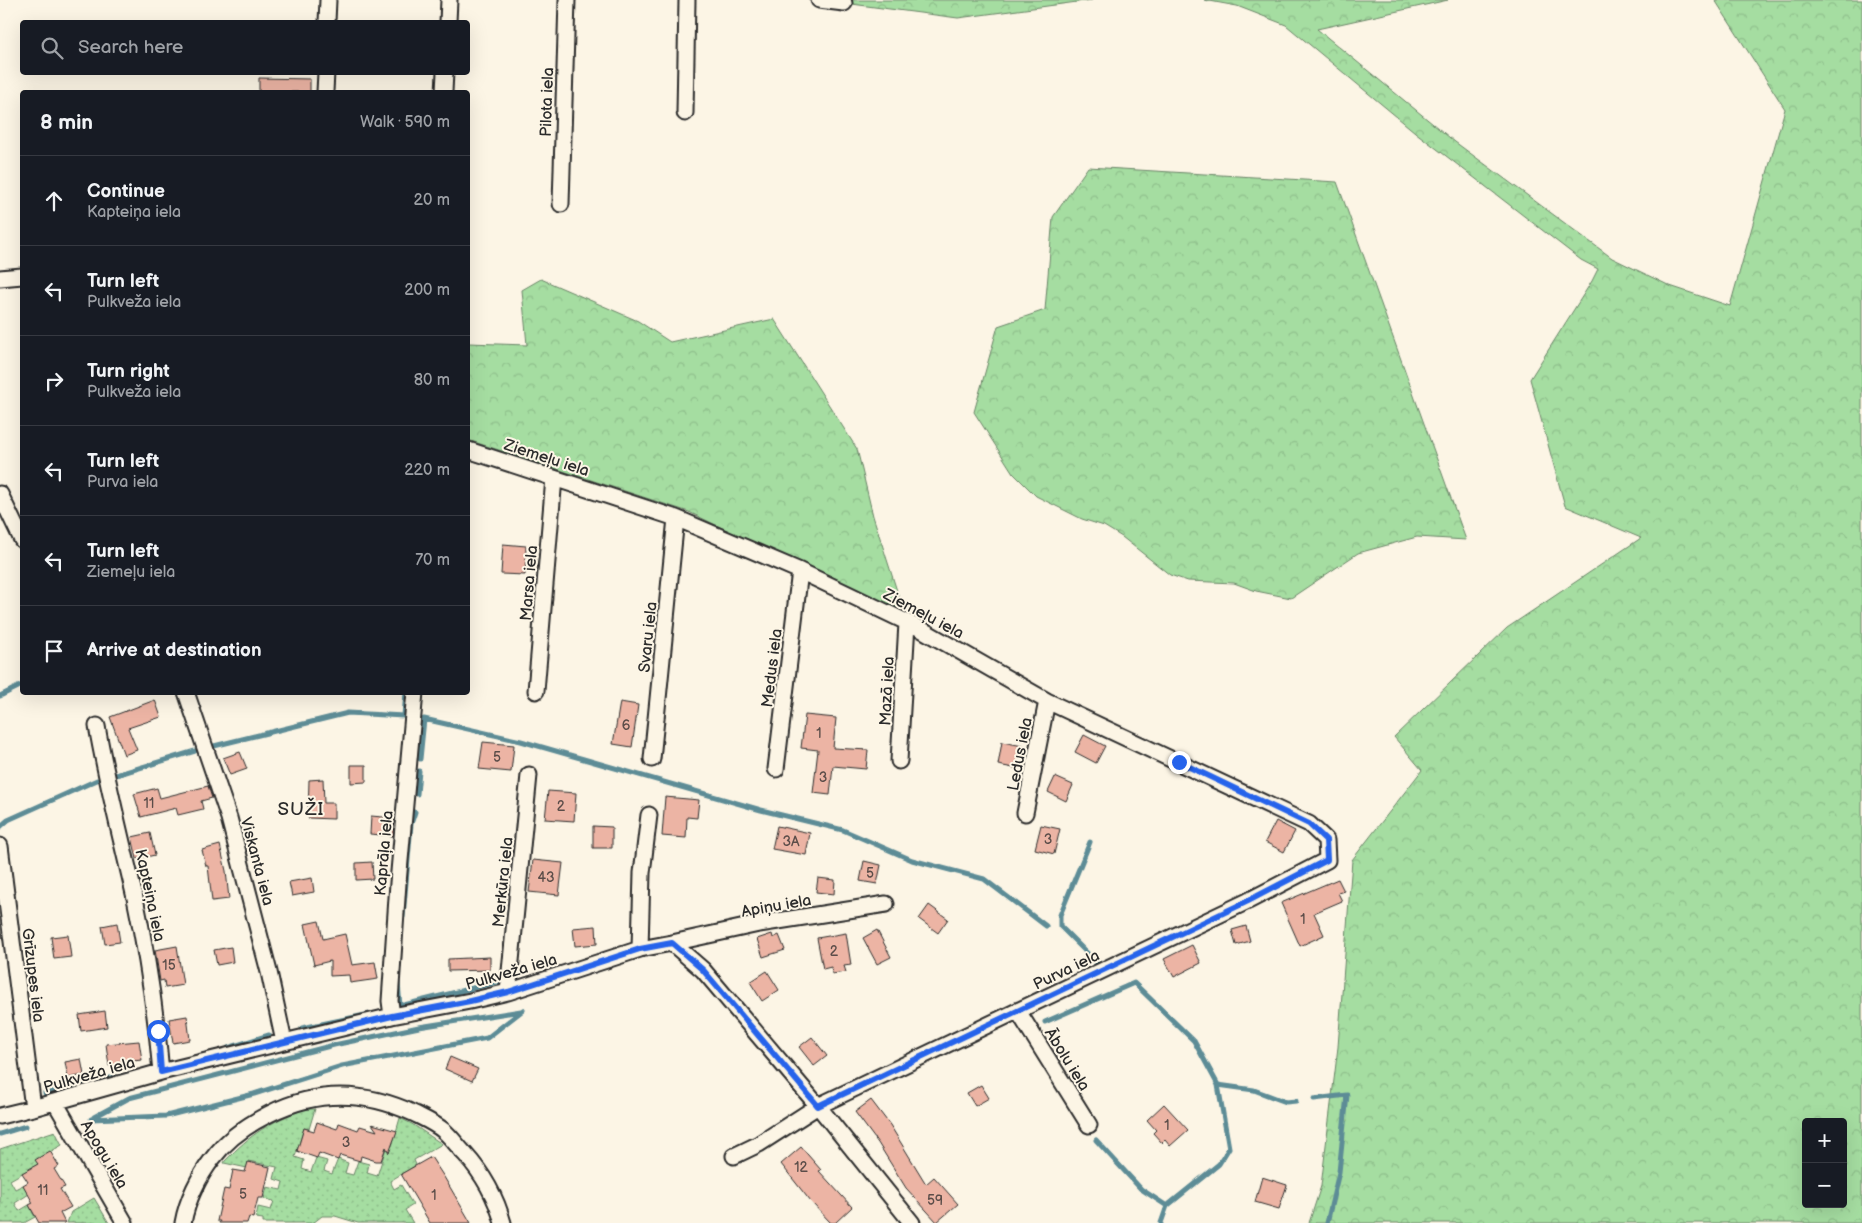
<!DOCTYPE html>
<meta charset="utf-8">
<style>
:root{--surface:#171b24;--page:#242831;--text:#f1f3f6;--muted:#9ea1a6;--line:#363941}
body{margin:0;font-family:"Balsamiq Sans",sans-serif;background:var(--page);color:var(--text)}
.controls{position:absolute;right:15px;bottom:15px;display:grid;overflow:hidden;border-radius:5px;box-shadow:0 5px 20px #0002}
.controls button{width:45px;height:45px;display:grid;place-items:center;padding:0;border:0;border-bottom:1px solid var(--line);background:var(--surface);color:var(--text);font:25px sans-serif}
.stop{position:absolute;width:15px;height:15px;margin:-11px;border:4px solid #2563eb;border-radius:50%;background:#fff}
.stop.end{background:#2563eb;border-color:#fff;box-shadow:0 1px 5px #0008}
.list{margin:0;padding:0;list-style:none}
h2{display:flex;justify-content:space-between;align-items:center;height:65px;margin:0;padding:0 20px;font-size:21px}
h2 small{font-size:16px;font-weight:400;color:var(--muted)}
.list li{display:grid;grid-template-columns:32px 1fr auto;gap:15px;align-items:center;box-sizing:border-box;height:90px;padding:0 20px;border-top:1px solid var(--line)}
.list b{display:block;font-size:19px;white-space:nowrap}
.list p{margin:0;font-size:16px;white-space:nowrap;color:var(--muted)}
.list em{font-size:16px;font-style:normal;color:var(--muted)}
.icon{flex:none;width:28px;height:28px;fill:none;stroke:currentColor;stroke-width:2;stroke-linecap:round;stroke-linejoin:round}
.map{position:relative;flex:none;width:1862px;height:1223px;overflow:hidden}
.search{position:absolute;background:var(--surface);box-shadow:0 5px 20px #0002;left:20px;top:20px;width:450px;height:55px;display:flex;align-items:center;gap:12px;box-sizing:border-box;padding:0 18px;border-radius:5px;color:var(--muted);font-size:19px}
.panel{position:absolute;background:var(--surface);box-shadow:0 5px 20px #0002;left:20px;top:90px;width:450px;height:605px;border-radius:5px}
.map>svg:first-child{display:block}
.grass{fill:url(#grass-dots);stroke:#688466}
.forest{fill:url(#forest-crowns);stroke:#688466;fill-rule:evenodd}
.lines{fill:none;stroke-linecap:round;stroke-linejoin:round}
.stream{stroke:#5d8c96;stroke-width:5}
.building{fill:#ecb4a4;stroke:#2b2b2b}
.street-casing{stroke:#2b2b2b;stroke-width:19}
.street{stroke:#fcf5e5;stroke-width:15}
.route{stroke:#2563eb;stroke-width:6}
.labels{text-anchor:middle;stroke-width:4;stroke-linejoin:round;paint-order:stroke}
.number-label{font-size:14px;fill:#5b4d49}
.street-label{font-size:16px;fill:#2b2b2b;stroke:#fcf5e5}
.quarter-label{font-size:19px;letter-spacing:1px;fill:#2b2b2b;stroke:#fcf5e5}
</style>
<div class="map">
<svg width="1862" height="1223" viewBox="0 0 1862 1223">
<defs>
<pattern id="grass-dots" width="8" height="8" patternUnits="userSpaceOnUse" patternTransform="scale(1.25)"><rect width="8" height="8" fill="#a5dda1"/><path d="M2 2h.1M6 6h.1" fill="none" stroke="#8ebe8b" stroke-width="1.8" stroke-linecap="round"/></pattern>
<pattern id="forest-crowns" width="20" height="18" patternUnits="userSpaceOnUse" patternTransform="scale(1.25)"><rect width="20" height="18" fill="#a5dda1"/><path d="M2 6a3 3 0 1 1 6 0M12 15a3 3 0 1 1 6 0" fill="none" stroke="#8ebe8b"/></pattern>
</defs>
<rect width="100%" height="100%" fill="#fcf5e5"/>
<filter id="ink" filterUnits="userSpaceOnUse"><feTurbulence type="fractalNoise" baseFrequency=".02" numOctaves="2"/><feDisplacementMap in="SourceGraphic" scale="10" xChannelSelector="R" yChannelSelector="G"/><feConvolveMatrix kernelMatrix="1 2 1 2 8 2 1 2 1" color-interpolation-filters="sRGB"/></filter>
<g filter="url(#ink)">
<path class="grass" d="M305 1109H315L309 1129 304 1128 295 1157 304 1160 302 1169 311 1172 316 1158 327 1161 324 1171 332 1174 338 1159 348 1163 345 1173 353 1175 358 1161 369 1164 367 1173 377 1176 387 1145 392 1146 400 1118 412 1124 442 1144 414 1160 416 1165 390 1181 394 1189 401 1185 413 1205 405 1210 413 1223H358L335 1216H322L313 1223H263V1219L256 1218 258 1207 271 1210 274 1201 264 1199 267 1187 281 1190 283 1182 274 1179 277 1167 248 1161 247 1168 224 1163 225 1161C251 1134 269 1122 305 1109Z
M55 1131 62 1145 36 1160 38 1164 10 1180 15 1189 23 1185 29 1194 15 1203 19 1211 29 1205 35 1217 24 1223H0V1149Z
M94 1198 109 1223H67L71 1212Z"/>
<path class="forest" d="M838 0H1092L958 18 844 3Z
M1204 0H1448L1317 29 1455 142 1612 258 1670 286 1730 306 1785 109 1715 0H1862V1223H1309L1321 1186 1338 1047 1352 860 1422 770 1394 737 1507 628 1641 538 1565 506 1530 379 1592 281 1598 269 1581 260 1415 132 1286 25 1237 6ZM1806 1122H1843V1204H1806Z
M1088 167 1337 182 1466 540 1417 537 1358 553 1291 598 1256 591 1234 583 1188 581 1170 575 1122 537 1104 526 1082 519 1036 496 1013 473 974 412 998 326 1045 310 1053 217Z
M541 279 638 321 670 342 774 319 857 449 873 516 905 616 689 512 468 440V343L527 345 522 290Z"/>
<g class="lines">
<path class="stream" d="M0 696 22 685
M214 746 348 713 404 716 406 692
M420 759 424 719 521 741 761 810 843 830 912 860 984 879 1046 926
M116 775 195 751
M417 794 419 771
M0 827 8 820 97 780
M1090 842 1060 915V926L1099 965
M403 917 411 824 415 812
M398 983 400 1006 501 981
M1045 1022 1134 983 1194 1041 1218 1085 1229 1148 1219 1164 1167 1206 1161 1223
M302 1028 370 1014
M228 1048 269 1035
M1218 1085 1254 1090 1286 1102 1296 1101
M45 1093 115 1077
M1314 1099 1347 1095 1339 1172 1327 1223
M94 1117 129 1098 334 1045 419 1027 521 1011
M91 1119 166 1116 254 1094 342 1066 487 1038 523 1010
M0 1134 26 1126
M1096 1140 1141 1189 1167 1206"/>
</g>
<path class="building" d="M259 78 310 79V92H259Z
M503 544 526 546 525 575 501 574Z
M155 700 161 717 128 728 137 750 124 755 110 717Z
M620 702 638 705 632 747 613 744Z
M805 715 836 718 833 748 868 750 866 769 833 766 830 795 813 793 818 750 801 748Z
M1084 735 1105 746 1096 763 1075 752Z
M483 742 514 745 511 772 479 769Z
M1002 742 1023 746 1019 769 998 765Z
M240 752 247 769 230 775 223 758Z
M351 765H366V782L351 783Z
M1055 777 1073 785 1066 801 1048 792Z
M323 779 324 803H334V819L308 818 309 780Z
M208 786 212 798 201 801 203 809 178 815 176 808 141 817 134 794 157 788 160 798Z
M548 791 576 793 574 821 545 819Z
M665 797 699 800 697 818 687 817 686 838 662 836Z
M371 816 394 818 393 836 370 834Z
M1276 821 1295 831 1284 852 1265 842Z
M1041 825 1060 829 1054 854 1035 849Z
M593 826 612 827V848H593Z
M777 826 810 833 806 855 772 849Z
M150 833 155 855 137 859 132 837Z
M220 845 226 871 229 899 212 901 208 866H206L202 850Z
M533 860 563 863 559 895 529 892Z
M864 861 881 865 877 884 860 881Z
M372 862 373 879 356 880V863Z
M312 878 314 892 292 896 289 882Z
M818 878 835 880 834 894 816 892Z
M1338 879 1344 891 1338 893 1342 901 1314 913 1324 935 1300 946 1281 903Z
M929 905 948 919 938 933 919 919Z
M319 921 323 939 345 934 352 965 375 962 378 979 350 983 349 975 330 976V961L314 965 305 924Z
M117 923 120 942 105 944 102 926Z
M596 926 597 944 575 946 573 928Z
M1246 926 1250 941 1236 945 1232 930Z
M877 930 891 957 877 964 863 938Z
M846 933 851 965 844 966 846 972 832 974 831 967 823 969 817 938Z
M772 934 773 938 779 935 785 950 763 957 757 939Z
M68 935 71 957 54 959 51 937Z
M1192 945 1201 963 1174 977 1164 959Z
M177 946 183 985 165 988 164 980 160 981 155 950Z
M231 947 233 962 217 965 214 950Z
M490 957V970L448 971V959Z
M767 971 779 990 762 1001 750 982Z
M105 1011 107 1027 81 1031 79 1015Z
M187 1016 190 1040 173 1043 169 1019Z
M812 1037 827 1056 814 1066 799 1047Z
M139 1041 142 1060 133 1061V1063L109 1066 106 1044Z
M450 1057 478 1069 472 1081 445 1069Z
M81 1059 84 1075 68 1078 65 1062Z
M981 1085 989 1098 975 1106 967 1093Z
M871 1100 890 1125 926 1184 934 1177 958 1204 937 1222 906 1188 878 1143 855 1112Z
M1164 1104 1188 1130 1170 1146 1165 1140 1162 1143 1153 1133 1156 1130 1147 1120Z
M317 1122 337 1129 339 1123 358 1130 360 1126 377 1131 372 1124 397 1131 389 1153 386 1147 381 1161H376L361 1156 360 1161 340 1155 338 1160 319 1153 317 1158 297 1151 304 1128 314 1131Z
M801 1147 821 1170 819 1171 852 1207 835 1223H831L811 1202 781 1164Z
M50 1151 59 1166 54 1169 65 1187 60 1189 71 1207 60 1213 65 1223H39L29 1205 33 1203 23 1185 28 1182 22 1173 38 1164 35 1160Z
M431 1157 444 1177 471 1223H430L401 1174Z
M248 1162 270 1167 263 1198H258L253 1218 249 1217 247 1223H219L220 1221H217L224 1189 229 1190 233 1170 245 1172Z
M1262 1177 1287 1185 1279 1209 1255 1202Z"/>
<g class="lines">
<defs>
<path id="street" d="M819 0 844 3
M327 22 328 0
M448 22 449 0
M325 92 326 72
M444 92 445 72
M685 113 687 0
M561 204 567 0
M0 278 22 276
M468 450 676 518 800 571 919 628 1047 701 1309 824 1326 840 1327 860 1248 901 818 1106 759 1144 734 1156
M0 494 22 540
M536 691 554 478
M186 692 229 818 269 972 284 1042
M97 726C107 784 122 841 135 898 147 955 156 1014 161 1072
M652 759 676 518
M899 761 907 623
M776 769 800 571
M1025 813 1047 701
M0 846 33 1108
M672 943 759 924 886 904
M640 949 642 873 649 815
M508 992 529 775
M1018 1011 1089 1125
M392 1016 390 1001 398 883 415 692
M55 1102 125 1223
M0 1116 33 1108 161 1072 284 1042 392 1016 470 1001 508 992 640 949 672 943 703 970 818 1106 912 1223
M183 1223C187 1200 199 1176 213 1158 228 1138 247 1125 269 1114 318 1089 366 1091 415 1114 425 1119 436 1124 444 1131 452 1138 458 1147 465 1154 483 1174 496 1197 503 1223"/>
</defs>
<use href="#street" class="street-casing"/>
<use href="#street" class="street"/>
</g>
</g>
<g class="lines" filter="url(#ink)">
<path class="route" d="M158 1031 161 1072 392 1016 470 1001 508 992 640 949 672 943 703 970 818 1106 1248 901 1327 860 1326 840 1309 824 1179 762"/>
</g>
<g class="labels">
<g class="number-label">
<text x="626" y="730">6</text>
<text x="819" y="738">1</text>
<text x="497" y="762">5</text>
<text x="823" y="782">3</text>
<text x="149" y="808">11</text>
<text x="561" y="811">2</text>
<text x="1048" y="844">3</text>
<text x="791" y="846">3A</text>
<text x="870" y="878">5</text>
<text x="546" y="882">43</text>
<text x="1303" y="924">1</text>
<text x="834" y="956">2</text>
<text x="169" y="970">15</text>
<text x="1167" y="1130">1</text>
<text x="346" y="1147">3</text>
<text x="801" y="1172">12</text>
<text x="43" y="1195">11</text>
<text x="243" y="1199">5</text>
<text x="434" y="1200">1</text>
<text x="935" y="1205">59</text>
</g>
<g class="street-label">
<text transform="translate(546 102) rotate(-88)" y="6">Pilota iela</text>
<text transform="translate(547 457) rotate(18)" y="6">Ziemeļu iela</text>
<text transform="translate(528 583) rotate(-85)" y="6">Marsa iela</text>
<text transform="translate(924 613) rotate(28)" y="6">Ziemeļu iela</text>
<text transform="translate(647 637) rotate(-84)" y="6">Svaru iela</text>
<text transform="translate(771 668) rotate(-83)" y="6">Medus iela</text>
<text transform="translate(886 691) rotate(-87)" y="6">Mazā iela</text>
<text transform="translate(1019 754) rotate(-79)" y="6">Ledus iela</text>
<text transform="translate(383 853) rotate(-85)" y="6">Kaprāļa iela</text>
<text transform="translate(258 861) rotate(75)" y="6">Viskanta iela</text>
<text transform="translate(502 882) rotate(-84)" y="6">Merkūra iela</text>
<text transform="translate(151 895) rotate(78)" y="6">Kapteiņa iela</text>
<text transform="translate(776 905) rotate(-10)" y="6">Apiņu iela</text>
<text transform="translate(1066 969) rotate(-26)" y="6">Purva iela</text>
<text transform="translate(511 971) rotate(-16)" y="6">Pulkveža iela</text>
<text transform="translate(34 975) rotate(83)" y="6">Grīzupes iela</text>
<text transform="translate(1068 1059) rotate(58)" y="6">Ābolu iela</text>
<text transform="translate(89 1074) rotate(-16)" y="6">Pulkveža iela</text>
<text transform="translate(105 1154) rotate(59)" y="6">Apogu iela</text>
</g>
<g class="quarter-label">
<text x="301" y="815">SUŽI</text>
</g>
</g>
</svg>
<div class="controls">
<button>+</button>
<button>−</button>
</div>
<div class="stop" style="left:158px;top:1031px"></div>
<div class="stop end" style="left:1179px;top:762px"></div>
<div class="search"><svg class="icon" aria-label="search" viewBox="0 0 24 24"><circle cx="10" cy="10" r="6"/><path d="M15 15l6 6"/></svg>Search here</div>
<section class="panel">
<h2>8 min<small>Walk · 590 m</small></h2>
<ul class="list">
<li><svg class="icon" aria-label="ahead" viewBox="0 0 24 24"><path d="M12 20V5M6 11l6-6 6 6"/></svg><div><b>Continue</b><p>Kapteiņa iela</p></div><em>20 m</em></li>
<li><svg class="icon" aria-label="left" viewBox="0 0 24 24"><path d="M17 20v-9H6M10 6l-5 5 5 5"/></svg><div><b>Turn left</b><p>Pulkveža iela</p></div><em>200 m</em></li>
<li><svg class="icon" aria-label="right" viewBox="0 0 24 24"><path d="M7 20v-9h11M14 6l5 5-5 5"/></svg><div><b>Turn right</b><p>Pulkveža iela</p></div><em>80 m</em></li>
<li><svg class="icon" aria-label="left" viewBox="0 0 24 24"><path d="M17 20v-9H6M10 6l-5 5 5 5"/></svg><div><b>Turn left</b><p>Purva iela</p></div><em>220 m</em></li>
<li><svg class="icon" aria-label="left" viewBox="0 0 24 24"><path d="M17 20v-9H6M10 6l-5 5 5 5"/></svg><div><b>Turn left</b><p>Ziemeļu iela</p></div><em>70 m</em></li>
<li><svg class="icon" aria-label="arrive" viewBox="0 0 24 24"><path d="M6 21V4h12l-3 4 3 4H6"/></svg><div><b>Arrive at destination</b></div></li>
</ul>
</section>
</div>
